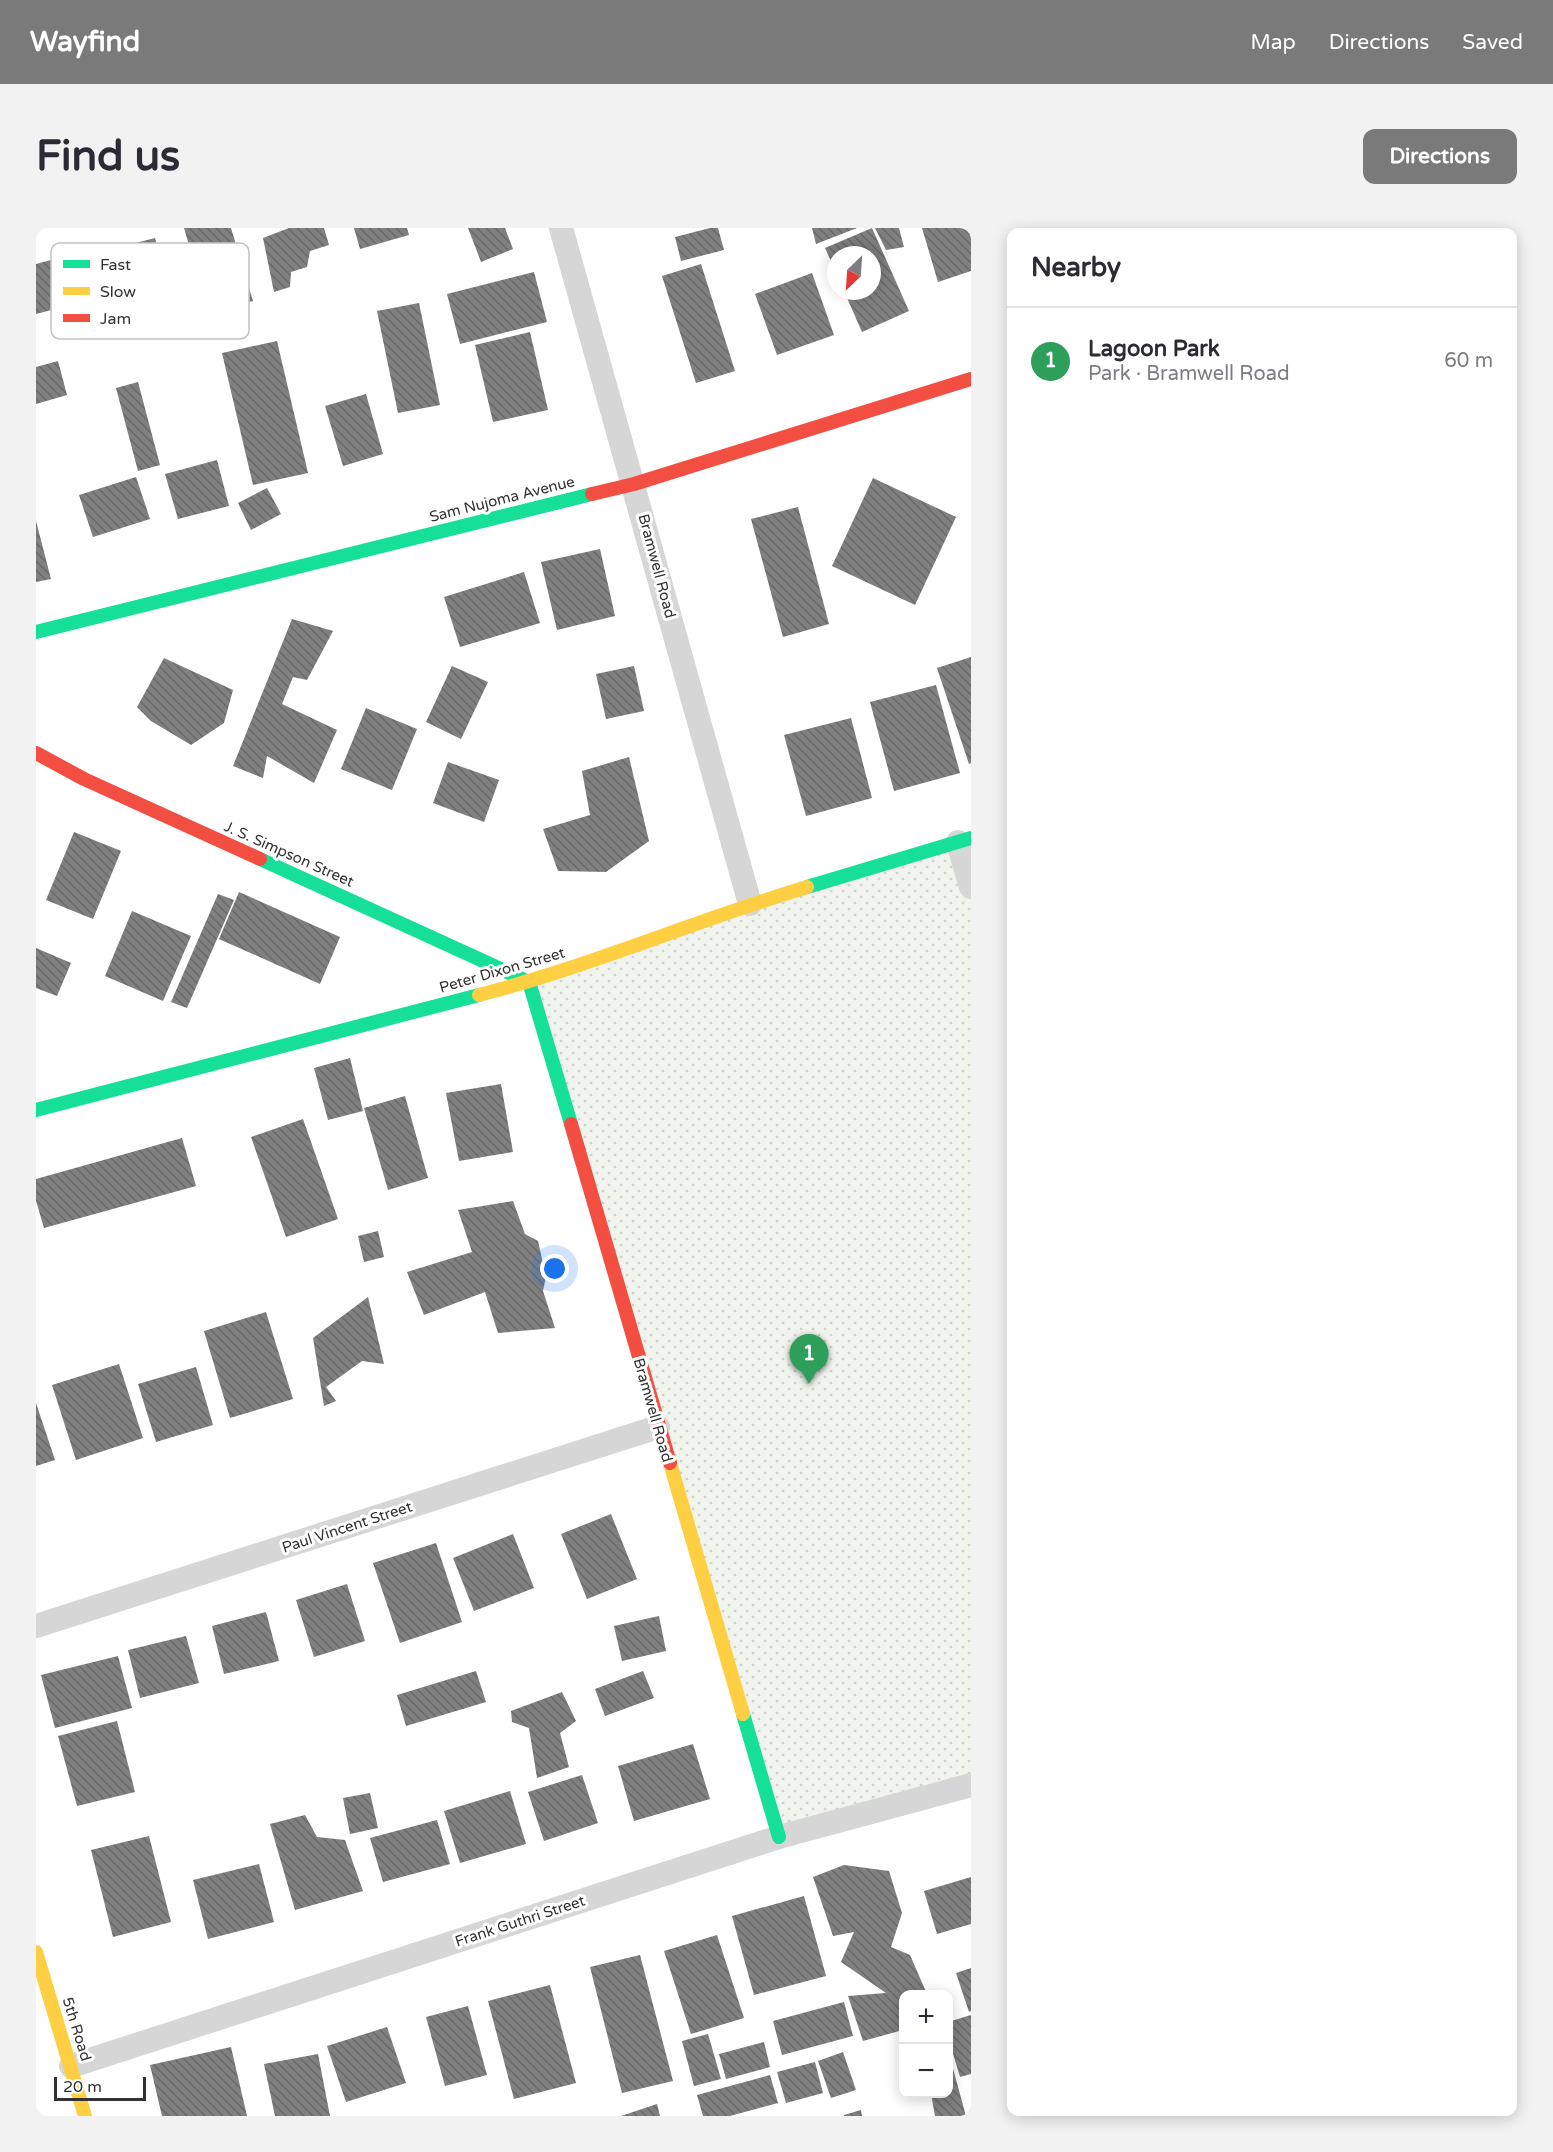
<!DOCTYPE html>
<meta charset="utf-8">
<style>
:root{--surface:#fff;--page:#f2f2f3;--text:#2b2b33;--muted:#7c7c81;--line:#e1e1e2;--accent:#7a7a7a}
body{margin:0;font-family:"Varela Round",sans-serif;background:var(--page);color:var(--text)}
.controls{position:absolute;right:18px;bottom:18px;display:grid;overflow:hidden;border-radius:12px;box-shadow:0 3px 15px #0003}
.controls button{width:54px;height:54px;display:grid;place-items:center;padding:0;border:0;border-bottom:2px solid var(--line);background:var(--surface);color:var(--text);font:30px sans-serif}
.compass{position:absolute;left:791px;top:18px;width:54px;height:54px;border-radius:50%;background:var(--surface);box-shadow:0 3px 15px #0003;rotate:205deg}
.scale{position:absolute;left:18px;bottom:15px;width:92px;box-sizing:border-box;padding-left:6px;border:3px solid #323232;border-top:0;font-size:16px;line-height:21px;white-space:nowrap;color:#323232;-webkit-text-stroke:4px #fff;paint-order:stroke}
.you{position:absolute;left:519px;top:1041px;width:21px;height:21px;margin:-15px;border:4px solid #fff;border-radius:50%;background:#1a73e8;box-shadow:0 0 0 9px #1a73e833}
.badge{display:grid;place-items:center;width:39px;height:39px;border-radius:50%;background:var(--accent);color:#fff;font-size:20px;font-weight:700}
.pin{position:absolute;translate:-50% -50px;filter:drop-shadow(0 2px 3px #0008)}
.pin::after{content:'';position:absolute;top:32px;width:21px;height:18px;background:inherit;clip-path:polygon(0 0,100% 0,50% 100%)}
.list{margin:0;padding:0;list-style:none}
h2{display:flex;justify-content:space-between;align-items:center;height:78px;margin:0;padding:0 24px;font-size:26px}
h2 small{font-size:20px;font-weight:400;color:var(--muted)}
.list li{display:grid;grid-template-columns:39px 1fr auto;gap:18px;align-items:center;box-sizing:border-box;height:108px;padding:0 24px;border-top:2px solid var(--line)}
.list b{display:block;font-size:22px;white-space:nowrap}
.list p{margin:0;font-size:20px;white-space:nowrap;color:var(--muted)}
.list em{font-size:20px;font-style:normal;color:var(--muted)}
.map{position:relative;flex:none;width:935px;height:1888px;overflow:hidden;border-radius:12px}
header{display:flex;align-items:center;gap:36px;box-sizing:border-box;height:84px;padding:0 30px;background:var(--accent);color:#fff}
header strong{font-size:28px}
nav{display:flex;gap:33px;margin-inline-start:auto;font-size:21px}
.intro{display:flex;align-items:center;justify-content:space-between;box-sizing:border-box;height:144px;padding:0 36px}
h1{margin:0;font-size:42px}
.button{padding:15px 27px;border-radius:12px;background:var(--accent);color:#fff;font-size:21px;font-weight:700}
main{display:flex;gap:36px;padding:0 36px}
aside{flex:1;background:var(--surface);border-radius:12px;box-shadow:0 3px 15px #0003}
.map>svg:first-child{display:block}
.park{fill:url(#park-dots)}
.building{fill:url(#building-back-hatch)}
.lines{fill:none;stroke-linecap:round;stroke-linejoin:round}
.street{stroke:#d6d6d6;stroke-width:24}
.fast{stroke:#16e098;stroke-width:14}
.slow{stroke:#ffcf43;stroke-width:14}
.jam{stroke:#f24e42;stroke-width:14}
.labels{text-anchor:middle;stroke-width:6;stroke-linejoin:round;paint-order:stroke}
.street-label{font-size:15px;fill:#323232;stroke:#fff}
.key{fill:#fff;stroke:#c2c2c2;stroke-width:1.5}
.key-label{font-size:16px;fill:#323232}
</style>
<header>
<strong>Wayfind</strong>
<nav><a>Map</a><a>Directions</a><a>Saved</a></nav>
</header>
<div class="intro"><h1>Find us</h1><a class="button">Directions</a></div>
<main>
<div class="map">
<svg width="935" height="1888" viewBox="0 0 935 1888">
<defs>
<pattern id="park-dots" width="8" height="8" patternUnits="userSpaceOnUse" patternTransform="scale(1.5)"><rect width="8" height="8" fill="#f1f4ed"/><path d="M2 2h.1M6 6h.1" fill="none" stroke="#cfd2cc" stroke-width="1.8" stroke-linecap="round"/></pattern>
<pattern id="building-back-hatch" width="6" height="6" patternUnits="userSpaceOnUse" patternTransform="scale(1.5)"><rect width="6" height="6" fill="#808080"/><path d="M-1 5l2 2M0 0l6 6M5-1l2 2" fill="none" stroke="#696969"/></pattern>
</defs>
<rect width="100%" height="100%" fill="#fff"/>
<path class="park" d="M922 614 935 659V1557L743 1609 493 754Z"/>
<path class="building" d="M148 0H195L217 73 173 86Z
M253 0H288L293 17 274 23 271 39 255 44 254 59 238 64 227 10Z
M318 0H371L373 7 324 21Z
M432 0H469L477 21 445 34Z
M674 0H682L688 22 645 33 639 9Z
M776 0H821L780 16Z
M836 0 873 83 826 104 808 63H836V27H800V44L789 20Z
M839 0H863L868 19 850 22Z
M886 0H935V43L902 54Z
M119 10 141 93 91 107 68 23Z
M37 26 50 73 0 86V36Z
M665 36 699 143 660 155 626 48Z
M498 44 511 94 424 116 411 66Z
M776 45 798 107 741 127 719 66Z
M383 75 404 177 362 185 341 83Z
M494 104 512 182 457 194 439 117Z
M241 113 272 245 217 257 186 125Z
M22 133 31 167 0 176V139Z
M102 154 124 237 102 243 80 160Z
M330 166 347 226 307 238 289 178Z
M181 232 193 278 142 291 129 246Z
M100 249 114 291 57 309 43 267Z
M837 250 920 289 879 377 796 338Z
M231 260 245 286 215 302 202 275Z
M762 279 793 396 747 409 715 291Z
M0 293 15 351 0 354Z
M564 321 579 388 521 402 505 334Z
M488 344 504 395 424 419 408 369Z
M256 391 297 403 271 452 257 449 246 476 301 502 278 555 231 528 227 550 197 538Z
M935 429V535L933 536 901 440Z
M128 430 197 462 188 495 155 517 115 493 101 479Z
M416 438 452 454 425 511 390 494Z
M598 438 608 483 570 491 560 446Z
M900 457 924 545 858 563 834 474Z
M330 480 381 501 356 562 305 541Z
M815 490 836 570 770 588 748 507Z
M593 529 613 613 570 644 522 643 507 601 554 587 546 543Z
M412 534 463 552 448 594 397 575Z
M38 604 85 623 57 691 10 672Z
M203 664 304 709 284 756 183 711Z
M182 666 198 672 151 780 135 774Z
M96 683 155 708 127 773 69 748Z
M0 720 35 735 21 768 0 760Z
M314 830 327 883 292 892 278 840Z
M465 856 477 924 423 933 410 865Z
M369 868 392 950 352 962 328 880Z
M267 891 302 991 250 1009 215 909Z
M146 910 160 958 8 1000 0 973V951Z
M477 973 489 1006 502 1013 510 1049 507 1063 519 1100 462 1105 449 1064 388 1087 371 1044 436 1024 422 982Z
M342 1003 348 1029 328 1034 322 1008Z
M332 1069 348 1136 326 1133 290 1159 300 1173 288 1178 277 1110Z
M230 1084 257 1171 194 1190 168 1103Z
M83 1136 107 1210 40 1232 16 1157Z
M160 1139 177 1197 120 1214 102 1156Z
M0 1175 19 1232 0 1238Z
M575 1286 601 1351 551 1371 525 1306Z
M477 1306 498 1360 438 1383 417 1330Z
M400 1315 426 1394 364 1415 337 1335Z
M311 1356 329 1413 278 1429 260 1372Z
M230 1384 243 1433 188 1446 176 1398Z
M623 1388 630 1423 586 1433 578 1398Z
M150 1408 163 1455 104 1470 92 1422Z
M82 1428 96 1480 19 1500 5 1447Z
M440 1443 450 1474 370 1498 361 1467Z
M607 1443 618 1470 569 1488 559 1461Z
M526 1464 540 1493 524 1505 533 1539 501 1550 493 1500 476 1494 475 1483Z
M81 1493 99 1564 41 1578 22 1508Z
M657 1516 674 1571 598 1593 582 1538Z
M546 1547 562 1595 508 1613 492 1564Z
M474 1563 490 1616 424 1635 408 1583Z
M334 1565 342 1600 314 1606 307 1570Z
M269 1587 281 1609 309 1612 327 1663 259 1682 234 1596Z
M401 1592 414 1636 347 1654 334 1610Z
M113 1608 135 1694 77 1709 55 1622Z
M223 1636 238 1694 172 1711 157 1652Z
M808 1637 853 1643 866 1685 855 1719 874 1727 891 1766H867V1802L827 1813 812 1768 850 1765 805 1734 818 1704 797 1708 777 1649Z
M935 1649V1696L901 1706 888 1663Z
M768 1668 790 1748 718 1767 696 1688Z
M681 1707 708 1790 655 1806 628 1723Z
M604 1727 637 1853 586 1865 554 1739Z
M935 1740V1783L933 1784 920 1745Z
M514 1757 540 1855 478 1871 452 1773Z
M808 1774 817 1808 746 1827 737 1793Z
M432 1778 451 1847 409 1858 390 1789Z
M935 1787V1846L924 1849 912 1809V1794Z
M351 1799 370 1855 310 1874 291 1818Z
M672 1806 685 1851 658 1858 646 1813Z
M728 1814 734 1839 690 1851 683 1826Z
M195 1819 211 1888H126L114 1837Z
M807 1824 820 1862 795 1870 782 1833Z
M282 1826 294 1888H239L228 1836Z
M913 1826 930 1888H899L895 1866H912Z
M779 1834 787 1865 750 1875 741 1844Z
M734 1847 742 1875 694 1888H667L661 1867Z
M621 1876 624 1888H585Z
M825 1882 826 1888H808V1887Z"/>
<g class="lines">
<path class="street" d="M525 0 714 676
M922 614 935 659
M0 1398 622 1199
M35 1838 743 1609 935 1557"/>
<path class="fast" d="M0 404 556 266
M224 631 493 754 535 896
M771 659 935 610
M0 882 443 767
M707 1486 743 1609"/>
<path class="slow" d="M443 767C555 738 661 692 771 659
M634 1235 707 1486
M0 1724 49 1888"/>
<path class="jam" d="M556 266 598 256 935 151
M0 525 48 551 224 631
M535 896 634 1235"/>
</g>
<g class="labels">
<g class="street-label">
<text transform="translate(466 271) rotate(-14)" y="5">Sam Nujoma Avenue</text>
<text transform="translate(621 338) rotate(75)" y="5">Bramwell Road</text>
<text transform="translate(253 626) rotate(24)" y="5">J. S. Simpson Street</text>
<text transform="translate(466 742) rotate(-16)" y="5">Peter Dixon Street</text>
<text transform="translate(617 1182) rotate(74)" y="5">Bramwell Road</text>
<text transform="translate(311 1299) rotate(-18)" y="5">Paul Vincent Street</text>
<text transform="translate(484 1693) rotate(-18)" y="5">Frank Guthri Street</text>
<text transform="translate(41 1801) rotate(73)" y="5">5th Road</text>
</g>
</g>
<rect x="15" y="15" width="198" height="96" rx="9" class="key"/>
<rect x="27" y="32" width="27" height="8" fill="#16e098"/>
<rect x="27" y="59" width="27" height="8" fill="#ffcf43"/>
<rect x="27" y="86" width="27" height="8" fill="#f24e42"/>
<g class="key-label">
<text x="64" y="42">Fast</text>
<text x="64" y="69">Slow</text>
<text x="64" y="96">Jam</text>
</g>
</svg>
<div class="controls">
<button>+</button>
<button>−</button>
</div>
<svg class="compass" viewBox="-18 -18 36 36"><path d="M0-13l5 13h-10z" fill="#e53935"/><path d="M0 13l5-13h-10z" fill="#7c7c81"/></svg>
<div class="scale">20 m</div>
<div class="you"></div>
<div class="pin badge" style="left:773px;top:1156px;background:#2e9e5b">1</div>
</div>
<aside>
<h2>Nearby<small></small></h2>
<ul class="list">
<li><span class="badge" style="background:#2e9e5b">1</span><div><b>Lagoon Park</b><p>Park · Bramwell Road</p></div><em>60 m</em></li>
</ul>
</aside>
</main>
